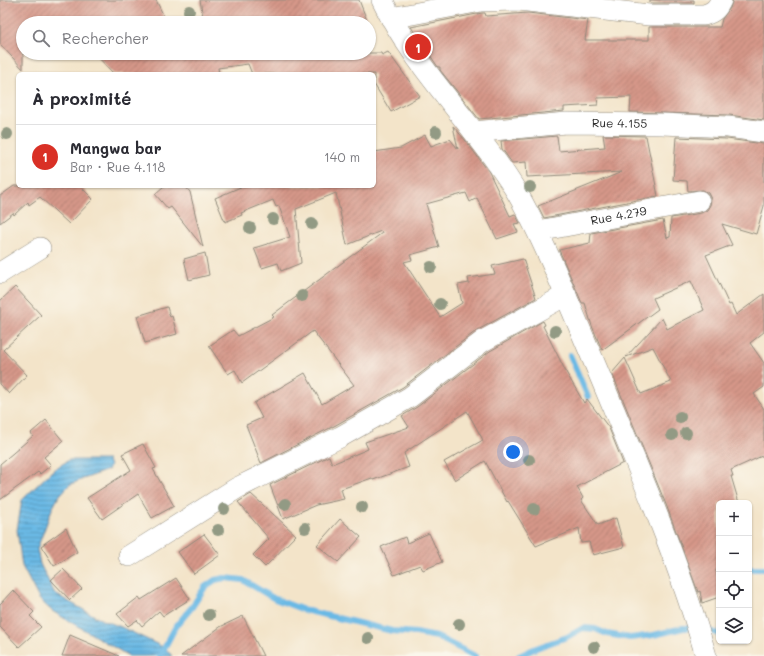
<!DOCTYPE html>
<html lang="fr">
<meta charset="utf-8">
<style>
:root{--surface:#fff;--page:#f2f2f3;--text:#2b2b33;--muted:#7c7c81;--line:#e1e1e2;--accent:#d93025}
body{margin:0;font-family:Mali,sans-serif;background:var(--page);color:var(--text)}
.controls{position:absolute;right:12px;bottom:12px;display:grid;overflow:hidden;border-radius:6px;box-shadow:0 1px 3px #0004}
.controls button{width:36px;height:36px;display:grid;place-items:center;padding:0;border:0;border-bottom:1px solid var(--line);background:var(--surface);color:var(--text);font:20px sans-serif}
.you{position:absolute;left:513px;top:452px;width:14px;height:14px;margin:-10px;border:3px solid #fff;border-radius:50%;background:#1a73e8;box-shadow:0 0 0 6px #1a73e833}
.badge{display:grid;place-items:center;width:26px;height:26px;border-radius:50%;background:var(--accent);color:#fff;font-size:13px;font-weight:700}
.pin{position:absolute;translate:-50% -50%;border:2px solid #fff;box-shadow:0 1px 4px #0006}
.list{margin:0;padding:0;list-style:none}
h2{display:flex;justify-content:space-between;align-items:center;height:52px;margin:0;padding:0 16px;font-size:17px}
h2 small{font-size:13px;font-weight:400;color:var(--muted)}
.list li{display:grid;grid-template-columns:26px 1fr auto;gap:12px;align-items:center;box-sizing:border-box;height:64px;padding:0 16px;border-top:1px solid var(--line)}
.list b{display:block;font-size:15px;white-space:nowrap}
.list p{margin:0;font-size:13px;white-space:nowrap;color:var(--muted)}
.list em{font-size:13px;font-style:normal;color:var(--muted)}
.icon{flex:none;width:22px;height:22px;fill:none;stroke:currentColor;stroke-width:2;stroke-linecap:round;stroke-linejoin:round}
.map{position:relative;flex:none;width:764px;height:656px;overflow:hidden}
.search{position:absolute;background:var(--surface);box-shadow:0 1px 3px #0004;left:16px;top:16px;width:360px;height:44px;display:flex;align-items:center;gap:10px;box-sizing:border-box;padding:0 14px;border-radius:22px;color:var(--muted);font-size:15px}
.panel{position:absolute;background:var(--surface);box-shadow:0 1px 3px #0004;left:16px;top:72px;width:360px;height:116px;border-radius:6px}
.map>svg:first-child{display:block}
.water{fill:url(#water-rules);stroke:#4b7288}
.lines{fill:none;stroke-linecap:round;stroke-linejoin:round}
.stream{stroke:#6bb9e5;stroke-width:6}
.building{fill:url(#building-hatch)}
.minor-casing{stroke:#8f887a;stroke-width:22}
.minor{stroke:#fff;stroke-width:21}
.tree{fill:#929a84}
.labels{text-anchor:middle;stroke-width:4;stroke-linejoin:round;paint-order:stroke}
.street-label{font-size:12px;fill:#2b2b2b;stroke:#fbf7ec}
</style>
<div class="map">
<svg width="764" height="656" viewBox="0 0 764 656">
<defs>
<pattern id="water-rules" width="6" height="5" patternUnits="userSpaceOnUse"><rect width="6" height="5" fill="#6bb9e5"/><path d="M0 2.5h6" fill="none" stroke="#5897ba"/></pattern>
<pattern id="building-hatch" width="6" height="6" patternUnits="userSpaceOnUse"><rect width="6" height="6" fill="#d69789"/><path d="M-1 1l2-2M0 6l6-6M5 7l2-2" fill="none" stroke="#ae7b70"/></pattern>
</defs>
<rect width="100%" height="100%" fill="#fbf7ec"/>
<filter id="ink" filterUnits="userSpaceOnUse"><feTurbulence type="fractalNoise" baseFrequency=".025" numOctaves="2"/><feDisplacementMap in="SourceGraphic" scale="8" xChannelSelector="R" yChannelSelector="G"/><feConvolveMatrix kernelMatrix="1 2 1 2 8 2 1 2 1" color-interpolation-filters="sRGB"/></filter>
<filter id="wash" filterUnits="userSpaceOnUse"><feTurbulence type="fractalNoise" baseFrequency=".012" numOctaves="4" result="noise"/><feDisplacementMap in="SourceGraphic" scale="16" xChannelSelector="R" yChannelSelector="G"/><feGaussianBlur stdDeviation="0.9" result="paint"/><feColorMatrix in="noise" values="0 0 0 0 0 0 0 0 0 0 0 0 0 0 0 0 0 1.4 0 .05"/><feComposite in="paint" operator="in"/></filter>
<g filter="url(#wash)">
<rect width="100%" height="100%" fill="#f3e4c9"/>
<path class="water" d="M69 460H108L110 466 108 470 83 479 69 485 59 496 52 509 37 549 40 564 55 594 102 620 119 626 165 648 172 656H129L52 611 39 599 22 566 17 530 22 500 53 470Z"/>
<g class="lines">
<path class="stream" d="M570 355 588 397
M749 569H764
M160 656 176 626 192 607 205 587 215 580 225 578 243 580 275 599 304 610 392 631 416 633 437 637 475 656
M519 656 536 648 567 637 583 628 595 629 607 634 630 638 654 635 683 628H700L719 634"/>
</g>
<g id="blocks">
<path class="building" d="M0 0H156L167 23H23V69L0 44Z
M200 0H359L368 23H204Z
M650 0H694V3H650Z
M733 0H764V120L729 115 630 112 631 97 597 98 598 105 564 107V111L479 119 440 70V67H438L411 27 482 13H485L486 16 528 13 588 20 585 40H649V27H720L722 19 730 8Z
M388 52 420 96 391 112 374 84V74H252L248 64 218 68 219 74H114L94 53H381L382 55Z
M453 126 466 141 489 172 510 216 515 214 520 223 514 224 518 232 497 239 477 198 470 202 466 193 426 204 439 247 410 255 412 260 404 262 440 317 462 303 458 285 469 283 468 278 495 274 492 266 523 259 536 298 476 331 403 387 334 426 261 463 246 425 262 418 254 403 305 373 322 404 354 385 313 331 242 383 235 370 228 374 209 346 233 330 238 336 274 317 272 315 382 233 381 231 347 245 336 193 296 209 301 263 281 271 278 263 262 268 254 248 290 237 279 206 276 207 273 200 241 213 242 215 225 222 215 198 243 186H374V152L401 148 425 135 431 146 450 139 458 149Z
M603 135 646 136 658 196 544 218 538 206 622 172 527 177 526 162 512 163 502 149 501 141 557 136 559 151 605 147Z
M676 137 727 139 764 144V206L756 234 722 224 732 245 706 255 729 305 731 304 736 315 764 294V332L750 343 764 363V387L754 394 764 409V455L731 470 733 476H731L739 503H719V569L716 570 719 585V597L702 603 700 591 698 592 667 507 612 373 625 358 641 394 671 382 653 347 626 357 662 318 667 329 704 310 691 281 653 298 658 309 602 350 592 326 585 303H582L559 250 590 243 591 233 663 220 667 238 670 237 671 218 701 213 707 210 710 205 711 199 708 193 703 190 688 191 687 181 673 180Z
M14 186H80L93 199 69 224 40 197 29 205 28 202 14 215 13 213 0 223V196Z
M164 186H185L190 192 203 247 171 207 168 209 155 194Z
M205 253 209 275 189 280 184 259Z
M15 287 41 315 3 350 27 375 9 394 0 384V301Z
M167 307 170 317 172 316 177 334 145 343 137 316Z
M543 321 545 325 543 326 567 374 584 403 587 399 609 428 623 463 577 487 583 498 581 500 598 525 616 518 624 547 593 555 589 542 581 543 579 528 536 546 508 501 507 502 485 461 455 480 444 462 483 440 467 411 404 453 409 467 373 480 372 478 341 489 344 499 316 505 283 519 270 485 329 456 332 464 368 449 365 442 409 427 402 416 417 407 490 351Z
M46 420 63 441 44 457 51 465 40 474 38 472 0 500V464L33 436 31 433Z
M143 444 156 468 153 469 174 506 152 518 138 494 102 519 87 498 131 470 122 454Z
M251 494 296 535 265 567 253 555 269 539 238 502Z
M340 519 361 537 338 562 317 545Z
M66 528 77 552 54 566 41 546Z
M429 533 442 562 423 570 420 565 394 575 381 547 405 537 407 543Z
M204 534 220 555 194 574 178 552Z
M63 569 82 589 70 600 51 580Z
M176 578 190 599 163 616 159 611 142 626 137 620 128 626 117 614 139 597 141 600Z
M13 590 34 612 30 616 41 627 19 647 0 627V604Z
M243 616 263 656H181L220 627Z
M70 635 119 656H62Z"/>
</g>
</g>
<g filter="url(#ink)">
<use href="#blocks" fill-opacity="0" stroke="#8f887a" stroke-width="1"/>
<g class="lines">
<defs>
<g id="minor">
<path d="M382 0C416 71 475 124 516 191 531 216 543 243 555 270 569 303 583 336 597 369 636 463 678 558 706 656"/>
<path d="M391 18 481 1 519 0 649 15H704C714 12 717 9 721 0"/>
<path id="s1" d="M474 132 566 123 662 124 728 127 764 132"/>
<path id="s2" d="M538 231 699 201"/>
<path d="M0 273 40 248"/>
<path d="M129 556 237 488 340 437 410 397 483 341 566 295"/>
</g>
</defs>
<use href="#minor" class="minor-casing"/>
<use href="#minor" class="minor"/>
</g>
<g class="tree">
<circle cx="189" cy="11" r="6"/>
<circle cx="436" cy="132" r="6"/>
<circle cx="7" cy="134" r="6"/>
<circle cx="530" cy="187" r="6"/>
<circle cx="273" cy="219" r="6"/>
<circle cx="312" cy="224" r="6"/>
<circle cx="250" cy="228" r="6"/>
<circle cx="431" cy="267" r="6"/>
<circle cx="302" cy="296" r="6"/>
<circle cx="440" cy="304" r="6"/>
<circle cx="555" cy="331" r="6"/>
<circle cx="680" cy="417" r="6"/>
<circle cx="686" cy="433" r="6"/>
<circle cx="672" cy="435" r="6"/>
<circle cx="529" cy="460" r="6"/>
<circle cx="285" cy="504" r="6"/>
<circle cx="362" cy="507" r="6"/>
<circle cx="224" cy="509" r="6"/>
<circle cx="534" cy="509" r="6"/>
<circle cx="305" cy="528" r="6"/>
<circle cx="218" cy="530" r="6"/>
<circle cx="209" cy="615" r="6"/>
<circle cx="459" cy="624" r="6"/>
<circle cx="368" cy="638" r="6"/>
<circle cx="594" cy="647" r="6"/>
</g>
</g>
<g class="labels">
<g class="street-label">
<text dy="4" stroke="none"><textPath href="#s1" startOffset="146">Rue 4.155</textPath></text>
<text dy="4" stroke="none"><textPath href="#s2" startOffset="82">Rue 4.279</textPath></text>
</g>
</g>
</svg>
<div class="controls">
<button>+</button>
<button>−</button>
<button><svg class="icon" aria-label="locate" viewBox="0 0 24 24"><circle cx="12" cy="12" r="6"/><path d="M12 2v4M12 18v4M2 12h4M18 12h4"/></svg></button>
<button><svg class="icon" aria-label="layers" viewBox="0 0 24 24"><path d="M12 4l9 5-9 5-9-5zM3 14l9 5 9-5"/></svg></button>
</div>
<div class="you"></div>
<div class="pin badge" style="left:418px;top:47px">1</div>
<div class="search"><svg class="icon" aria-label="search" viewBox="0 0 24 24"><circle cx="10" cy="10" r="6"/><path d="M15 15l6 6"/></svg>Rechercher</div>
<section class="panel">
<h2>À proximité<small></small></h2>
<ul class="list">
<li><span class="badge">1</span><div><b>Mangwa bar</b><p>Bar · Rue 4.118</p></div><em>140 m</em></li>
</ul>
</section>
</div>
